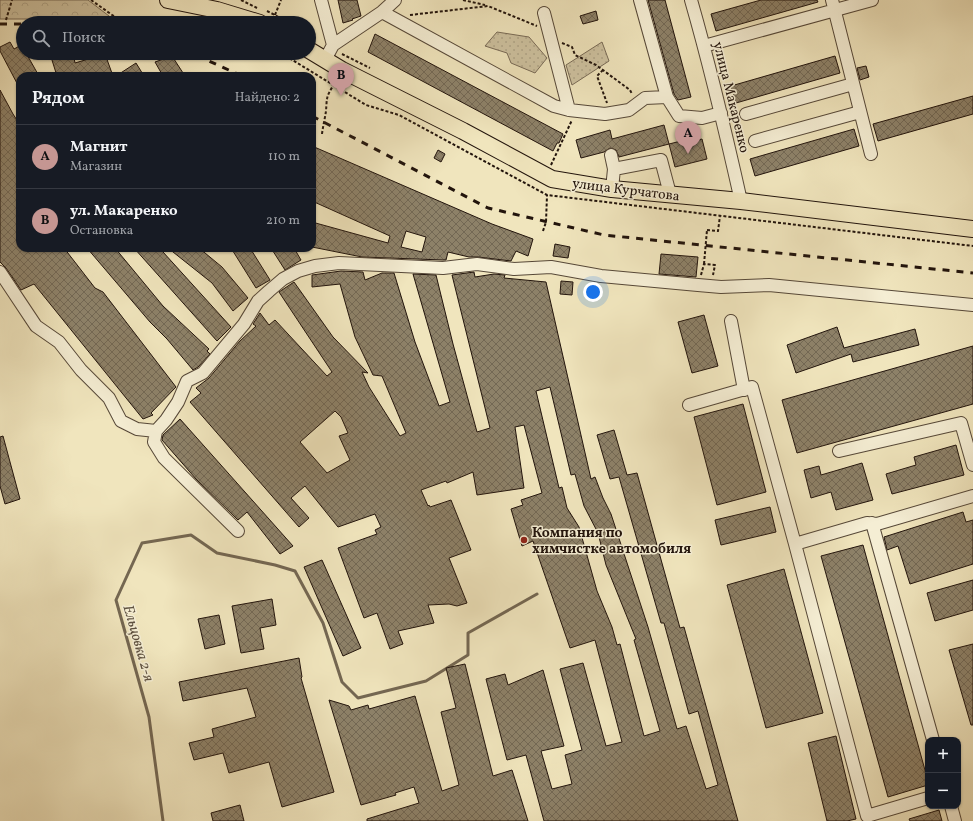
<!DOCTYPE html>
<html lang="ru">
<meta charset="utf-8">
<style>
:root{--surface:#171b24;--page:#20242c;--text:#f1f3f6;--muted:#9ea1a6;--line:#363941;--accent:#c59692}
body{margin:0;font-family:Vollkorn,serif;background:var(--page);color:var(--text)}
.controls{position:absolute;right:12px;bottom:12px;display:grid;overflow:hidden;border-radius:8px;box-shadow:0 1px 3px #0004}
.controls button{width:36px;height:36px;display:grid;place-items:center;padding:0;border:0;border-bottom:1px solid var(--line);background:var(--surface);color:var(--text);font:20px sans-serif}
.you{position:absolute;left:593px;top:292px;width:14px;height:14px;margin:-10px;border:3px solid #fff;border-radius:50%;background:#1a73e8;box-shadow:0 0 0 6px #1a73e833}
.badge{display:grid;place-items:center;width:26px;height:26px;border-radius:50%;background:var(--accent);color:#111;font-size:13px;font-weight:700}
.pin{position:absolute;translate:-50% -33px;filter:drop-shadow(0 1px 2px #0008)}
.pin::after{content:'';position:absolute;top:21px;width:14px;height:12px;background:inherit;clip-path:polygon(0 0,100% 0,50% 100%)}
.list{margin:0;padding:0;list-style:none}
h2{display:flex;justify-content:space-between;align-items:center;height:52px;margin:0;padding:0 16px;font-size:17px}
h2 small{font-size:13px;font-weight:400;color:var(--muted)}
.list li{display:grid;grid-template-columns:26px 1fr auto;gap:12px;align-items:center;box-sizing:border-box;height:64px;padding:0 16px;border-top:1px solid var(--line)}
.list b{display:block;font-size:15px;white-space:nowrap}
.list p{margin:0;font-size:13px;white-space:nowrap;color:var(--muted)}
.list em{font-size:13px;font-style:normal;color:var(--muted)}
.icon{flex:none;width:22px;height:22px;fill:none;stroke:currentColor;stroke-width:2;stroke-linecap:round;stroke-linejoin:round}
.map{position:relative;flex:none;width:973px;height:821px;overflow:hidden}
.search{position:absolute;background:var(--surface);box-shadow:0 1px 3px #0004;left:16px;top:16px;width:300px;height:44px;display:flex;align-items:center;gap:10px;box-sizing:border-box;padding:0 14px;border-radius:22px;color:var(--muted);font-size:15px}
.panel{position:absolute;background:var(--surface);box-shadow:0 1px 3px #0004;left:16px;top:72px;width:300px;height:180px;border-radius:12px}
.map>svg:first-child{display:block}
.forest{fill:url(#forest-crowns);stroke:#786a56}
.park{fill:url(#park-dots);stroke:#786a56}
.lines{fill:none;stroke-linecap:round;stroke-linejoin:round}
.stream{stroke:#746752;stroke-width:3}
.building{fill:url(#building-cross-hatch);stroke:#22140c;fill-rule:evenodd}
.minor-casing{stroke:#564838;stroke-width:14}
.major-casing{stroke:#22140c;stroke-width:18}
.path{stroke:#22140c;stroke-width:2;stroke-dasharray:3 2;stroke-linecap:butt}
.minor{stroke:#f5eed4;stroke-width:12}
.major{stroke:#f0e5bd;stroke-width:16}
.rail{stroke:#22140c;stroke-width:3;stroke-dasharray:7 7;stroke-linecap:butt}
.path-bridge{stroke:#22140c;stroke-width:2;stroke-dasharray:3 2;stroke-linecap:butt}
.poi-dot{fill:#8f2418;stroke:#f5eed4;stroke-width:1.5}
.labels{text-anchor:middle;stroke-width:3;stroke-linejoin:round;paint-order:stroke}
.street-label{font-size:14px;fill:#22140c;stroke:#f5eed4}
.poi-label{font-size:14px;font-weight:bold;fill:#22140c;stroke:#f5eed4;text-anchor:start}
.water-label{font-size:15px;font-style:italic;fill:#5f5241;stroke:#f5eed4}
</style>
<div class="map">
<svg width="973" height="821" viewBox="0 0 973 821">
<defs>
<pattern id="forest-crowns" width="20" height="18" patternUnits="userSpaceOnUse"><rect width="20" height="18" fill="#cdc19f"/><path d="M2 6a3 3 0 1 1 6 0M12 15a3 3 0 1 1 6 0" fill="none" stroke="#b0a588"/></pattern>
<pattern id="park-dots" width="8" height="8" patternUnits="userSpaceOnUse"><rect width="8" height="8" fill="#cdc19f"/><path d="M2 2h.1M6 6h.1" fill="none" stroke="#b0a588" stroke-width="1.8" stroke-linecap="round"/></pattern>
<pattern id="building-cross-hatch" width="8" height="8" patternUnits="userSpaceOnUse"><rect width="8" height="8" fill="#8d8168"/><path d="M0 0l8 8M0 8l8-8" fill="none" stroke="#736854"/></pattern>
</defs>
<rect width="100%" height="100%" fill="#f0e5bd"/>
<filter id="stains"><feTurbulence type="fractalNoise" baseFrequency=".005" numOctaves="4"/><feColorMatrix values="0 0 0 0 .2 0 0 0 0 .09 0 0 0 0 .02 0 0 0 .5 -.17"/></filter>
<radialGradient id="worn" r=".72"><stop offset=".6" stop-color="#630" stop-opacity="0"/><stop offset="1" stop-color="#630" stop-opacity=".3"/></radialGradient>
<path class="forest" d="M0 0H88L109 16 101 23H80L45 19H0Z"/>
<path class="park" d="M497 32 529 37 547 58 535 73 511 63 507 53 485 46Z
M602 42 609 61 572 85 566 65Z"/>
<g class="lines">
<path class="stream" d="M163 821 149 717 116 600 142 543 191 535 217 553 275 565 295 571 323 623 342 682 358 698 426 681 468 655V633L537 594"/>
</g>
<path class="building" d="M338 0H357L361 16 352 19 353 20 343 23Z
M648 0H665L691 97 678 100 674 94Z
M761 0H817L818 2 716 31 711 14Z
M596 11 598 20 583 24 580 16Z
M375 34 563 134 559 143H557L553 151 368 52Z
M10 42 14 49 23 44V53H26L39 76H20V89L0 51V47Z
M66 53H73L75 63 105 54 113 76H57L51 57Z
M172 56 185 76H163L155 62Z
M835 56 840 73 736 103 731 86Z
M136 63 144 76H116Z
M866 66 869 77 860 80 857 68Z
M0 90 13 114 20 125V248H64L95 288 103 292 176 387 151 413 153 415 143 419 34 284 21 290 6 268 0 262Z
M973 96V114L878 141 873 124Z
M664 125 669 144 619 157 616 150 610 148 604 152 581 158 576 140 610 130 612 139Z
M854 129 859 146 755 176 750 159Z
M702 139 707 159 675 167 669 144 681 141 682 144Z
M312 146 492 224 533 239 528 256 516 251 511 261 478 257H469L448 252 446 260H443L362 257 312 247V222L388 243 390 236 312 201ZM406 231 426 237 422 252 401 247Z
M438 150 445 154 441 162 434 158Z
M555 244 570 247 568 258 553 256Z
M87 248H115L163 306 209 349 207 351 210 354 198 367 193 370 167 339 150 322Z
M134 248H166L163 252 231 327 217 341Z
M168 248H199L222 267 248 298 233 311 212 283Z
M231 248H250L270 280 256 288Z
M271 248H294L301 260 285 270Z
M661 254 698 257 696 277 659 274Z
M341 271 363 272 365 280 382 273H394L415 342 439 406 450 402 413 274 436 275 453 344 477 432 490 428 452 275 474 272 475 277 494 274 505 275 504 278 546 282 591 479 595 477 603 498 611 514 648 627 677 729 686 726 706 789 718 785 698 711 689 714 664 623H661L619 477 610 479 597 435 614 430 627 475 637 473 680 628 684 627 738 821H544L526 755 507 760 486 679 505 674 508 685 543 670 564 746 541 751 552 789 572 784 565 755 582 750 560 669 583 663 606 746 622 742 595 640 570 648 533 541 522 546 519 536 511 509 523 505 521 500 542 493 524 425 515 427 524 488 477 495 473 472 447 483 446 481 421 490 428 506 429 505 430 507 451 500 471 550 449 558 467 603 457 606 449 604 428 605 434 623 398 631 403 644 390 649 377 613 364 618 338 548 377 534 375 530 381 527 375 514 338 527 305 486 291 498 309 518 299 527 190 402 201 393 196 388 209 378 240 341 256 326 253 324 260 313 269 325 275 320 327 376 332 372 279 292 294 282 333 337 368 373 362 372 369 387 400 436 406 433 382 376 373 375 355 337 340 284 312 287V275ZM550 387 571 475 575 474 584 506 598 533 606 565 636 639 634 640 660 731 644 736 620 644 617 645 612 627 597 591 579 527 567 508 562 487 559 488 536 391ZM335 411 341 417 348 433 339 436 350 460 327 473 300 442Z
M561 281 573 282 572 295 560 294Z
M704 315 718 366 692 373 678 322Z
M837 327 844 348 915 329 919 345 853 362 851 354 796 373 787 345Z
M973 346V404L797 453 782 400Z
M743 404 766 492 717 505 694 417Z
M180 419 293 546 280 554 247 512 238 520 196 479 162 440 163 435Z
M3 436 20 499 5 504 0 486V437Z
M956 445 964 475 892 494 886 474 916 465 914 457Z
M862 463 873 500 836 510 831 492 811 498 804 470 819 466 821 475Z
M770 507 776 532 721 545 715 520Z
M963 512 966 522 973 520V564L910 584 898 546 887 550 884 537Z
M863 545 928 781V785L888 797 821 556Z
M322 560 361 648 343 656 304 567Z
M784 569 823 713 766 728 727 585Z
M973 580V610L935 621 927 593Z
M272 599 276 625 260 628 264 649 241 653 232 606Z
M219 615 225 644 205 649 198 619Z
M973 644V725H971L949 650Z
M299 658 302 677 301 678 334 792 282 807 269 762 229 773 223 753 194 760 189 743 214 737 212 729 256 717 247 688 183 701 179 682Z
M465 664 493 776 512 770 528 821H367V819L419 803 414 787 395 793 396 795 361 805 329 700 349 706 351 710 368 705 369 709 415 696 442 791 459 785 441 712 456 708 446 668Z
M836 736 856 819 847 821H827L808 743Z
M240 805 244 821H213L211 813Z
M939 810 942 821H910L909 819Z"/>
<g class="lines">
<defs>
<path id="minor" d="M321 0 333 45
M640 0 667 97 679 116 702 118 721 113
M691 0C710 66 726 134 741 201
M832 0 871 154
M382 12 554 106 569 110 605 114 629 110 645 98 667 97
M544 13 569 110
M704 46 872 0
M325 60 333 45 382 12 395 0
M746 114 853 84
M755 141 860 112
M611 155 614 169 612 189
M614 169 661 160 670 194
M0 272 36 326 59 342 81 370 109 398 121 421 137 429 156 431 166 420 178 402 187 381 203 373 244 324 258 301 269 291 283 279 298 271 315 266 339 263 443 268 477 264 514 269 551 267 601 276 698 285 721 287 769 285 973 305
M731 321 744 390
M689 405 752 387 795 544 867 523 877 524 973 496
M156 431 154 442 164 458 238 531
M839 451 961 423 973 465
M872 523 933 740
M795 544 867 816 928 798
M951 806 955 821"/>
<path id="major" d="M168 0 217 10 260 23
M309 50 342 70 463 131 552 179 612 189 741 201 973 229"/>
</defs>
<use href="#minor" class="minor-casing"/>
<use href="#major" class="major-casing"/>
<path class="path" d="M91 0 115 17 142 23
M241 0 257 8
M463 0 485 5
M267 11 275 15 288 23
M275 15 281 0
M410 15 488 6 537 26
M6 20 12 0
M108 23 115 17
M161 23 175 18 194 23
M562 43 572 47 575 55 596 65 630 90 632 94
M281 53 366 105 399 115 547 195 973 246
M79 54 80 53
M150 54V53
M342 54 370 68
M603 70 597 76 607 103
M322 134C323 126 325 118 326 111 327 98 326 97 333 86
M551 165 572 120
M707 230 718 231 720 216
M543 231 546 222 547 195
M701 275 704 264 715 265 713 275"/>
<use href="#minor" class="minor"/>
<use href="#major" class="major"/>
<path class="rail" d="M0 24H23
M183 53 200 57 242 76
M312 116 488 208 604 235 973 273"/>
<path class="path-bridge" d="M704 264 707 230"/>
</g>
<circle class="poi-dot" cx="524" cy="540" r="4"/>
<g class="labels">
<g class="street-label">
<text transform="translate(732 97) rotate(76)" y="5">улица Макаренко</text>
<text transform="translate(626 189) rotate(7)" y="5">улица Курчатова</text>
</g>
<g class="poi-label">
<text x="532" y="537">Компания по<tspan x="532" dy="16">химчистке автомобиля</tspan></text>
</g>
<g class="water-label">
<text transform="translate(139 643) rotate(74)" y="5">Ельцовка 2-я</text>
</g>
</g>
<rect width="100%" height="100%" filter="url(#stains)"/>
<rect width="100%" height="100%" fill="url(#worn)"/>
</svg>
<div class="controls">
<button>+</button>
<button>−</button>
</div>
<div class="you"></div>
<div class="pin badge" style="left:688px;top:154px">A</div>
<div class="pin badge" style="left:341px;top:96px">B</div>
<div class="search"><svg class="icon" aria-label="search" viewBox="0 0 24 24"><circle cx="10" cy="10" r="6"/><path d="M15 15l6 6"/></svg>Поиск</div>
<section class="panel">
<h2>Рядом<small>Найдено: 2</small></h2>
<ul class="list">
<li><span class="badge">A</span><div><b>Магнит</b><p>Магазин</p></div><em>110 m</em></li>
<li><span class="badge">B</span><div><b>ул. Макаренко</b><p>Остановка</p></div><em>210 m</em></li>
</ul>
</section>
</div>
